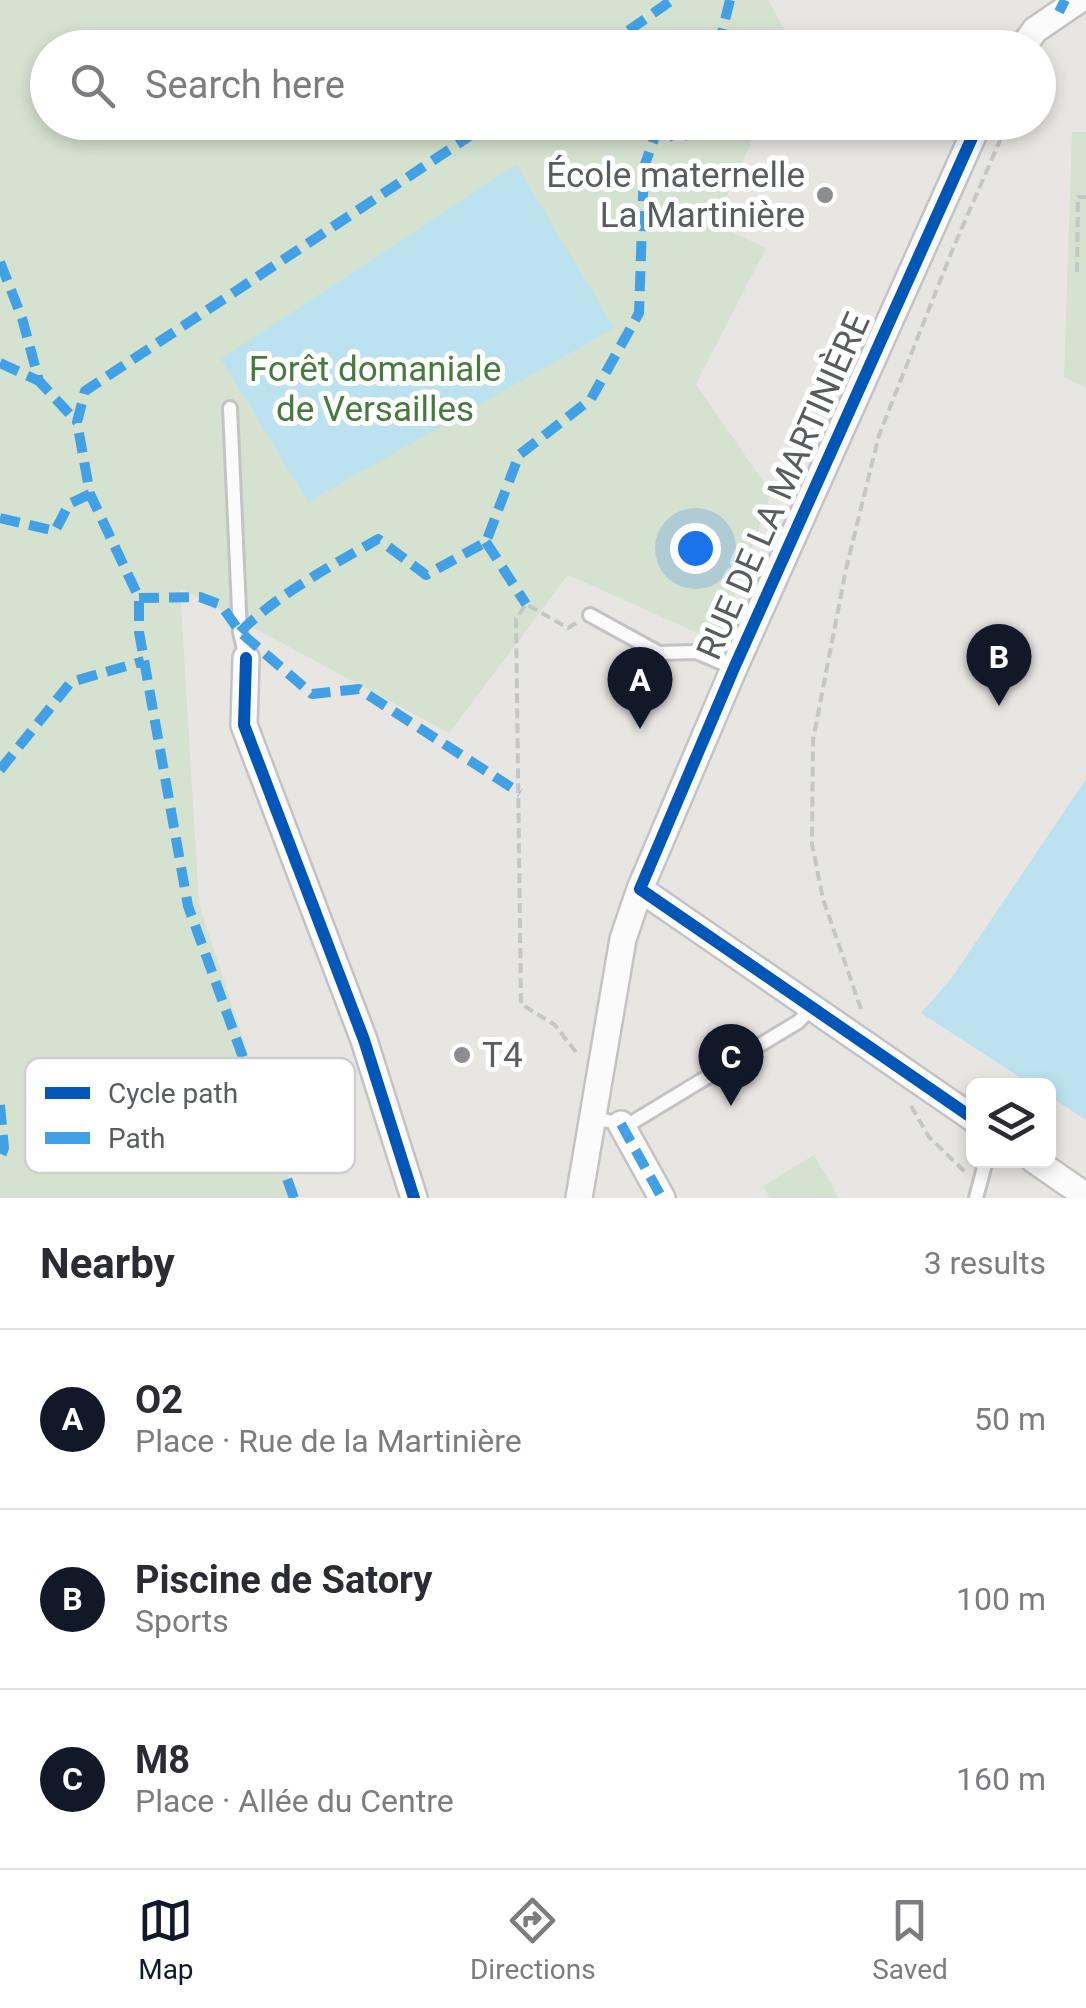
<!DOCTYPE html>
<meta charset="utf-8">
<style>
:root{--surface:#fff;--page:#f7f7f7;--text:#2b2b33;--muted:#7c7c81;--line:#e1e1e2;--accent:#111827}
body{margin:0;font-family:Roboto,sans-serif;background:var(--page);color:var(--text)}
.controls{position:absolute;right:30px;bottom:30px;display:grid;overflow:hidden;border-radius:15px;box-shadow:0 5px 15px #0003}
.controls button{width:90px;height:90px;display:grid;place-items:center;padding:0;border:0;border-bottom:2px solid var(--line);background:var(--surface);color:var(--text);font:50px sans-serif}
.you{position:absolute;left:695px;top:548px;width:35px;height:35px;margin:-25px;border:8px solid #fff;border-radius:50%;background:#1a73e8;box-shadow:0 0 0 15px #1a73e833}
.badge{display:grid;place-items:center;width:65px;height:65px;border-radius:50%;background:var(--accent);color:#fff;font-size:32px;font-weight:700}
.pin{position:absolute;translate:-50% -82px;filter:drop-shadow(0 2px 5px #0008)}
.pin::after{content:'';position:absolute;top:52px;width:35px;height:30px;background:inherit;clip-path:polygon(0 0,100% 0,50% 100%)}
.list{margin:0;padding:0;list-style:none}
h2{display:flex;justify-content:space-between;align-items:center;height:130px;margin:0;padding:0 40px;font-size:42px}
h2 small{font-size:32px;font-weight:400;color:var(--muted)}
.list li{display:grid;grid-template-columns:65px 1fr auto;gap:30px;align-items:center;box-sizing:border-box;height:180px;padding:0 40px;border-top:2px solid var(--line)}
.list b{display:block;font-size:38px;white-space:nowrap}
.list p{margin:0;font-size:32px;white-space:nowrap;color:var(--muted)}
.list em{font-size:32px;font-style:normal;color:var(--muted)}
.icon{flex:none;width:55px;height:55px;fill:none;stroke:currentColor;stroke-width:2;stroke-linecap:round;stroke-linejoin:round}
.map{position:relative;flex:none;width:1086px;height:1198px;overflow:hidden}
.search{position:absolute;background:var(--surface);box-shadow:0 5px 15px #0003;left:30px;right:30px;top:30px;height:110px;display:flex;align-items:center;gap:25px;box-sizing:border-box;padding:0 35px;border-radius:55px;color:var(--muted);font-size:38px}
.sheet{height:670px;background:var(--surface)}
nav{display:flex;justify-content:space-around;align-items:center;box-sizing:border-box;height:140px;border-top:2px solid var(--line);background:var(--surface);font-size:28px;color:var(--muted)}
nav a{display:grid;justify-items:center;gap:5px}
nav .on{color:var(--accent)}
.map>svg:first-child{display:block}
.green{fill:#d5e2d0}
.water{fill:#bbe2ee}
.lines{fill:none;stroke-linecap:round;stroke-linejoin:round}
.lane-casing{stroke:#c4c3c4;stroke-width:18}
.street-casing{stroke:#c4c3c4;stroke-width:30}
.path{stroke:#c3c7c5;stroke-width:4;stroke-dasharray:10 5;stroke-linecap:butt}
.lane{stroke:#fcfbfb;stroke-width:12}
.street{stroke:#fcfbfb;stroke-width:25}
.quiet{stroke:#42a1e6;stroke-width:10;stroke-dasharray:20 10;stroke-linecap:butt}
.cycleway-casing{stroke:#fff;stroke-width:19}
.cycleway{stroke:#0057b8;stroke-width:12}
.poi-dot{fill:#8b8d8e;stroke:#fff;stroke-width:4}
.labels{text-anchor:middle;stroke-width:10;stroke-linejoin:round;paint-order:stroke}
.poi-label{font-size:35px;fill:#595d60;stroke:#fff;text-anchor:end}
.park-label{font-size:35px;fill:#467a3e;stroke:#fff}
.street-label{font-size:35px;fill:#595d60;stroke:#fff}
.key{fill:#fff;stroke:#cdcecf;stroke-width:2.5}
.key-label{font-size:28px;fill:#595d60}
</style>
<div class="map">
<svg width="1086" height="1198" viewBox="0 0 1086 1198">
<rect width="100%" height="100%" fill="#e8e6e3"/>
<path class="green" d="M0 0H768L794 46 48 48V122L760 123 714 224 766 248 696 384 771 493 718 642 568 575 449 733 180 588 199 904 295 1198H0Z
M1072 132H1086V388L1064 377Z
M814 1155 839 1198H770L763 1186Z"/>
<path class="water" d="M516 165 614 328 308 502 221 359Z
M1086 779V1120L1049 1096 1048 1086 1032 1085 921 1013 951 979Z"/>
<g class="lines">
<defs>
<path id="lane" d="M230 408 240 632 246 658
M590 615 659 653 696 652 734 668
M595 1118 621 1124 633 1122 798 1022 812 1008
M976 1198 986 1160"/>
<path id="street" d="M1022 48 1035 30 1079 0
M246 658 244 725 364 1040 414 1198
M974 1119 640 889 734 668 979 122
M621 1124 662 1198
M1034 1160 1086 1196
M579 1198 623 939 640 889"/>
</defs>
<use href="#lane" class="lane-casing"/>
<use href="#street" class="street-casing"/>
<path class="path" d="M1077 272 1078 197H1086
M576 623 568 628 526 604 516 619 521 1004 555 1025 579 1056
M861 1009 823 899 812 844 813 740 846 569 879 435 954 246 1008 122
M911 1106 929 1137 965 1172"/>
<use href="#lane" class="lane"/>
<use href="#street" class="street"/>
<path class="quiet" d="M1059 12 1065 0
M604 48 672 0
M718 48 730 0
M665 122 676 141 706 122
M0 262 22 318 39 381 77 422
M0 363 39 381
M0 518 55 531 69 504 90 494
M486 542 526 604
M139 598 200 597 221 605 240 632 312 694 359 689 520 793
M240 632C278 594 331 566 378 539L426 575 486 542 519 455 591 399 639 313 644 167 660 122
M0 770 71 682 144 661
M0 1105 4 1148 0 1158
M621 1124 662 1198
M294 1198 188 906 139 632V598L90 494 77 422 85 391 491 122"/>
<defs>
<path id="cycleway" d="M246 658 244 725 364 1040 414 1198
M974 1119 640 889 734 668 979 122"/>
</defs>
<use href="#cycleway" class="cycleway-casing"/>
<use href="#cycleway" class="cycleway"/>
</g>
<g class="poi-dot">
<circle cx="825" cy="195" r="10"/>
<circle cx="462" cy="1055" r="10"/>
</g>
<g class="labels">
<g class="poi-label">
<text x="805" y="187">École maternelle<tspan x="805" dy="40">La Martinière</tspan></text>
<text x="482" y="1067" text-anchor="start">T4</text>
</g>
<g class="park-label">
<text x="375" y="381">Forêt domaniale<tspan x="375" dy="40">de Versailles</tspan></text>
</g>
<g class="street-label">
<text transform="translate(783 486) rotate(-66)" y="12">RUE DE LA MARTINIÈRE</text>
</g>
</g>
<rect x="25" y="1058" width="330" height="115" rx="15" class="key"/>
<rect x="45" y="1087" width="45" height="12" fill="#0057b8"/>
<rect x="45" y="1132" width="45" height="12" fill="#42a1e6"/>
<g class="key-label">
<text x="108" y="1103">Cycle path</text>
<text x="108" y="1148">Path</text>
</g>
</svg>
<div class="controls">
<button><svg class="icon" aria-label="layers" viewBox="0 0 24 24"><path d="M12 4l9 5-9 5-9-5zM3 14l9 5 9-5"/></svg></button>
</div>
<div class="you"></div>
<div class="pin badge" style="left:640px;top:729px">A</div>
<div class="pin badge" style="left:999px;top:706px">B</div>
<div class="pin badge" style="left:731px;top:1106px">C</div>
<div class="search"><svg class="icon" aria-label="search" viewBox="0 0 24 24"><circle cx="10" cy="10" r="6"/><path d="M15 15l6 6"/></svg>Search here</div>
</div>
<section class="sheet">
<h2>Nearby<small>3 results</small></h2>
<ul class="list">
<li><span class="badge">A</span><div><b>O2</b><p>Place · Rue de la Martinière</p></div><em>50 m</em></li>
<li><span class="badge">B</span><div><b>Piscine de Satory</b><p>Sports</p></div><em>100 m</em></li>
<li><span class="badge">C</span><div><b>M8</b><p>Place · Allée du Centre</p></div><em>160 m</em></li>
</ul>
</section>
<nav>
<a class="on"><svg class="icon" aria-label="map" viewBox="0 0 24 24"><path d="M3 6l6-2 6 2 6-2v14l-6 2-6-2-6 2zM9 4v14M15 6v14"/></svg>Map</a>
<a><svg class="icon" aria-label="directions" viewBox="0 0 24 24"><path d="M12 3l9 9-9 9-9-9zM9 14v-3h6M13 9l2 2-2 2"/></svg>Directions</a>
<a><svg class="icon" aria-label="saved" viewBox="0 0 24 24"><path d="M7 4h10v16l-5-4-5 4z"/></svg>Saved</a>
</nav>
